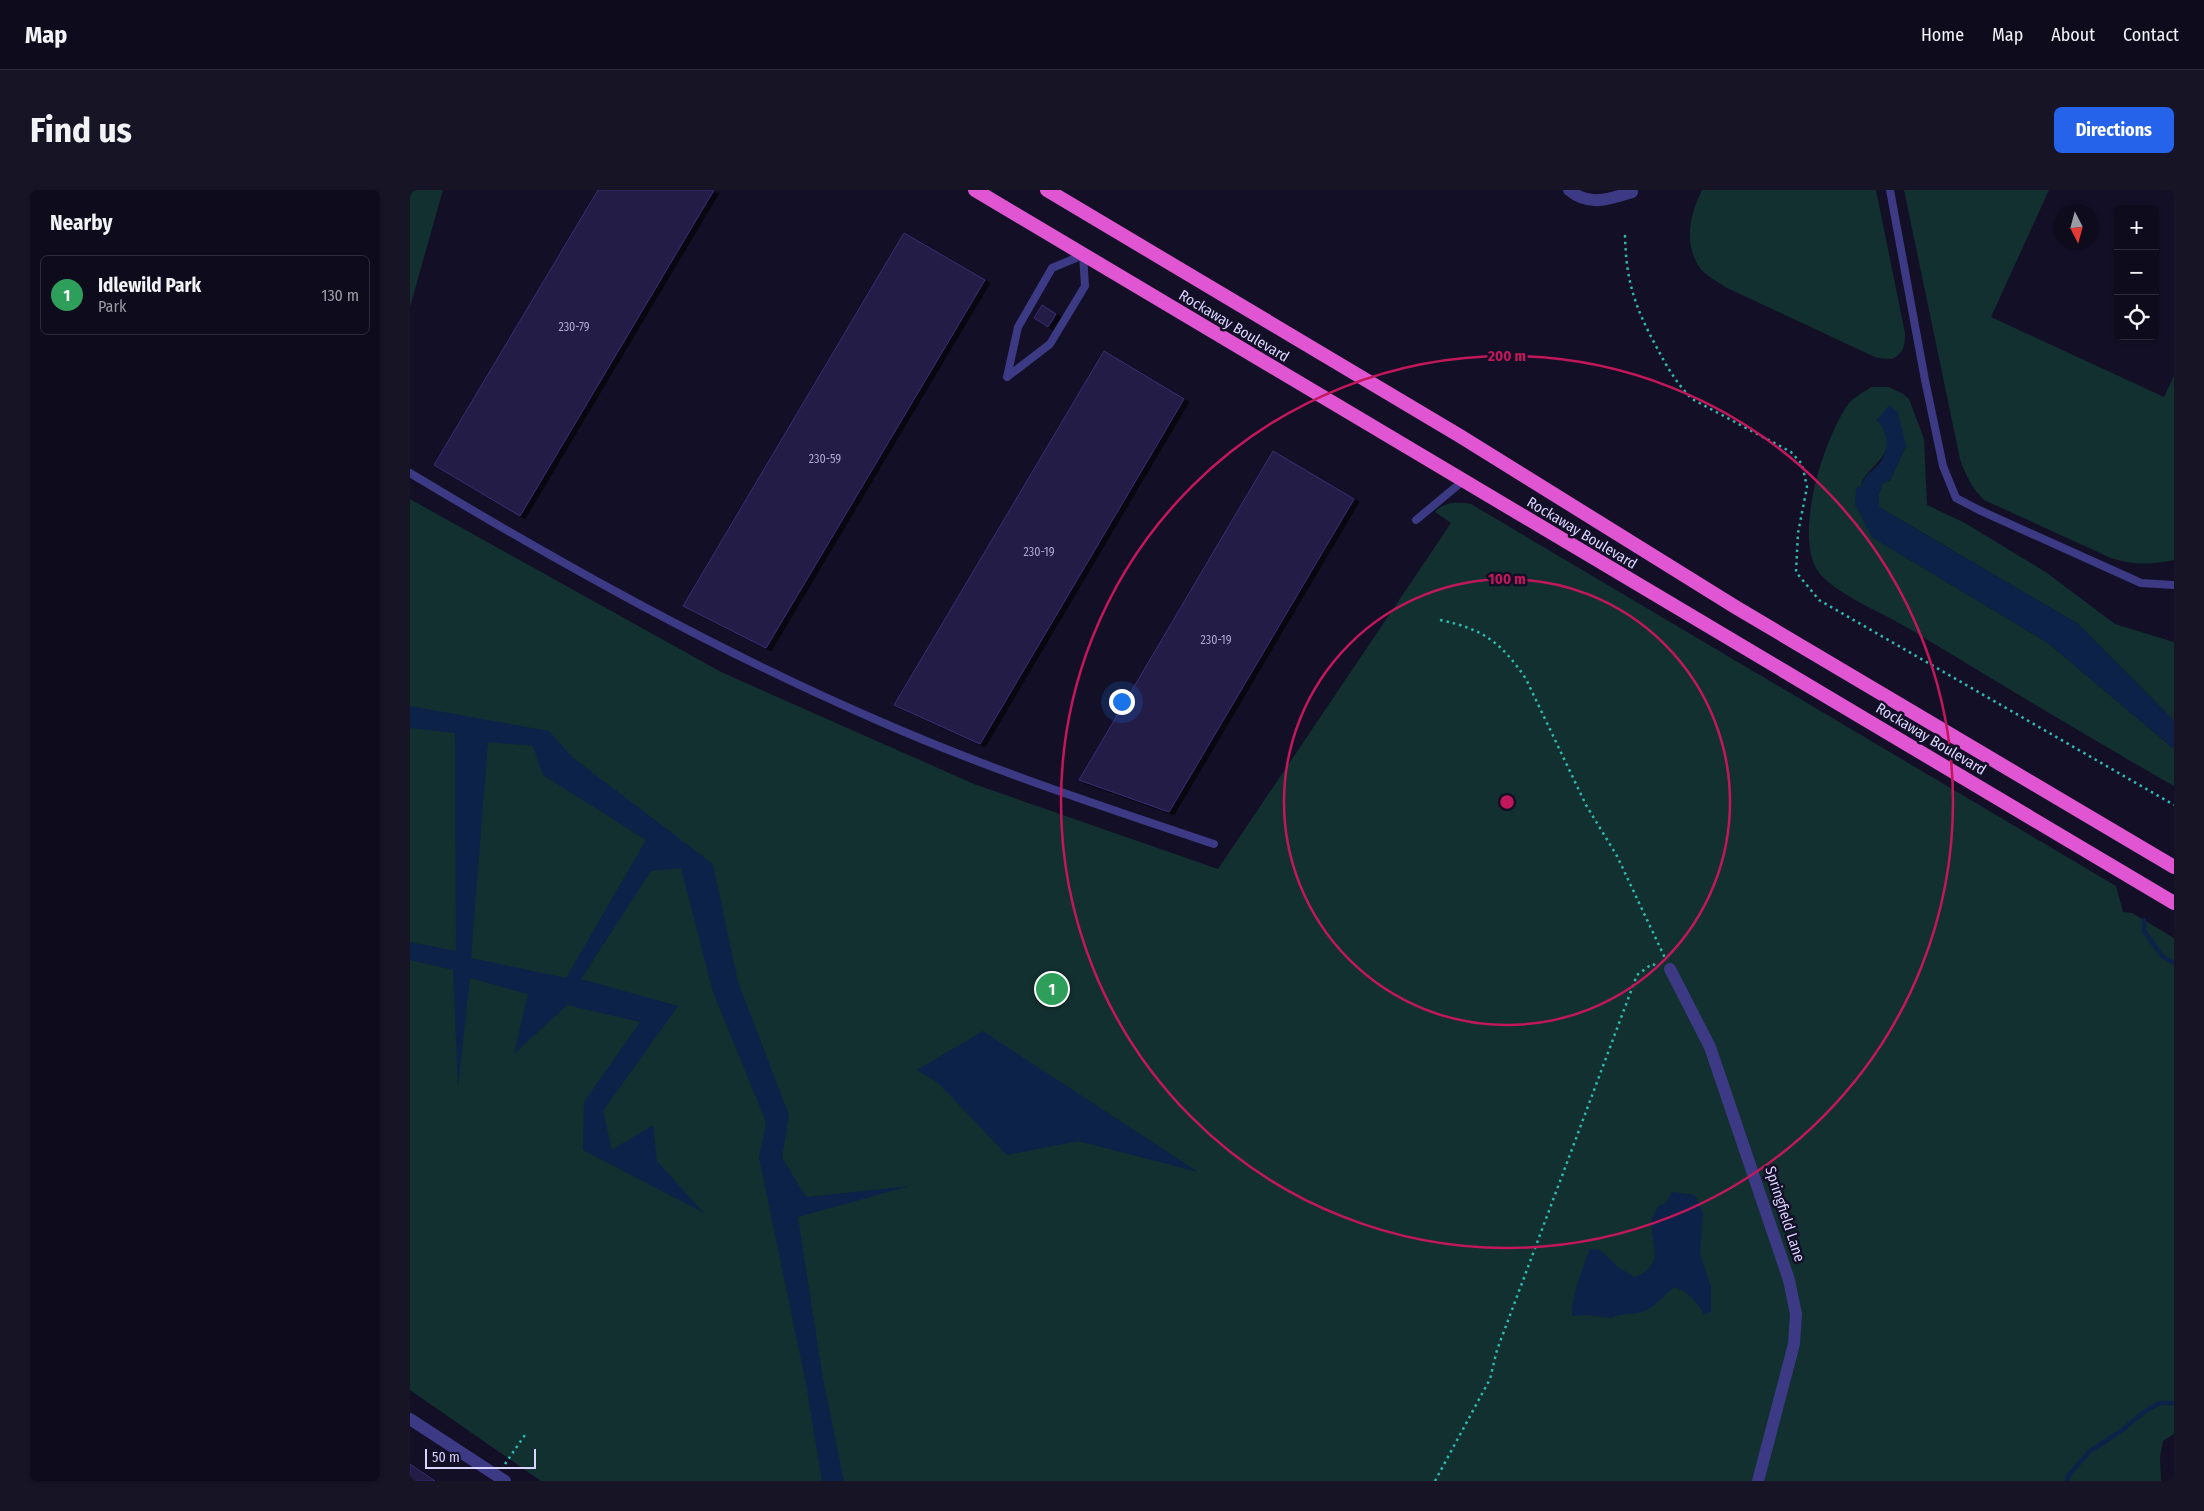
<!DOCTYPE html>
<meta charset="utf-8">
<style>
:root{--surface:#0e0b1c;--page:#171425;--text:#f1f3f6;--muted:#9b9ba3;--line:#2e2b3b;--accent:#2563eb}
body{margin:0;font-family:"Fira Sans Condensed",sans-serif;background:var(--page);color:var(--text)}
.controls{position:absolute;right:15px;top:15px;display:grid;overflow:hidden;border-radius:8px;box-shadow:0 1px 4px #0004}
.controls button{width:45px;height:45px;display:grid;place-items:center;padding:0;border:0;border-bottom:1px solid var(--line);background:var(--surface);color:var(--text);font:25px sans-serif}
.compass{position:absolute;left:1644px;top:15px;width:45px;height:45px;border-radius:50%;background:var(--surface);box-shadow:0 1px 4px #0004;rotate:174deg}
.scale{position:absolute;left:15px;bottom:12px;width:111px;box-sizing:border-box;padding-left:5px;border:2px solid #d9d4ff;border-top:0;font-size:14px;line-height:18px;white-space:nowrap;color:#d9d4ff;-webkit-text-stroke:4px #130f26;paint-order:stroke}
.you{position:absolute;left:711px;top:511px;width:18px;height:18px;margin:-12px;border:4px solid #fff;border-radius:50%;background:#1a73e8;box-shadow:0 0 0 8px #1a73e833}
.badge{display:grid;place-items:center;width:32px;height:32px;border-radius:50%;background:var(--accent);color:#fff;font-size:16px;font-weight:700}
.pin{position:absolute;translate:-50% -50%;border:2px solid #fff;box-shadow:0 1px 5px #0006}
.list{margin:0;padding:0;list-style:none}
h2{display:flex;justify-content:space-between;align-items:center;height:65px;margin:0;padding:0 20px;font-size:21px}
h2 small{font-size:16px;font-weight:400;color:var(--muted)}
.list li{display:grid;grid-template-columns:32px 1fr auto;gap:15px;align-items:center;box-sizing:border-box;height:80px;margin:0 10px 10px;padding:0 10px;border:1px solid var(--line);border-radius:8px}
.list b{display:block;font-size:19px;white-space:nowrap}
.list p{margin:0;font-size:16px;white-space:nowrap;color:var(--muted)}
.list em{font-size:16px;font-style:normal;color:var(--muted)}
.icon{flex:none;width:28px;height:28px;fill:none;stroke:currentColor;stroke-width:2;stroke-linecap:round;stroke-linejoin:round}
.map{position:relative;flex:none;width:1764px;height:1291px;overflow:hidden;border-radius:8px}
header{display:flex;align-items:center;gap:30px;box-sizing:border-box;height:70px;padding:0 25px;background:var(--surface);border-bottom:1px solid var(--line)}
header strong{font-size:24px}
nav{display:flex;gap:28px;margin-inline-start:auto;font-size:18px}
.intro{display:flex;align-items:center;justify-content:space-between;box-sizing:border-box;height:120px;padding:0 30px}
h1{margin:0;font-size:35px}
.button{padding:12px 22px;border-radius:8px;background:var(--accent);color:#fff;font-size:18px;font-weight:700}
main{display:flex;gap:30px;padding:0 30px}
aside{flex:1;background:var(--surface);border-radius:8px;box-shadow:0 1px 4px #0004}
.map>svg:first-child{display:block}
.green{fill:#12302f}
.water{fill:#0c2248;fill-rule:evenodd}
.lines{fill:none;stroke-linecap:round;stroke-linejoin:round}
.stream{stroke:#0c2248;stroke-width:4.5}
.building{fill:#241b47;stroke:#3b2d73;filter:url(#shadow)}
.path{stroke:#2fb8b0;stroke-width:2.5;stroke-dasharray:2.5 4;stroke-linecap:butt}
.service{stroke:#3d3a85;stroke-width:8}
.minor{stroke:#3d3a85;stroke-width:12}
.trunk{stroke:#e055d1;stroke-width:14}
.ring{fill:none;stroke:#c2185b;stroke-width:2.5}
.labels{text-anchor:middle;stroke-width:5;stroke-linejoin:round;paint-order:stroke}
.number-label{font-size:12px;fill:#aca6d1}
.street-label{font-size:15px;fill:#d9d4ff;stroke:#130f26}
.centre{fill:#c2185b;stroke:#130f26;stroke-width:2.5}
.ring-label{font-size:15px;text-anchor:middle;font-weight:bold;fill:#c2185b;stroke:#130f26;stroke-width:5;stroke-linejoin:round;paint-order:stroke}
</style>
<header>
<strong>Map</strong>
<nav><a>Home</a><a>Map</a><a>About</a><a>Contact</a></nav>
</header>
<div class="intro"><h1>Find us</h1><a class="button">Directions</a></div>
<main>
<aside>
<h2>Nearby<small></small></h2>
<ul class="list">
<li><span class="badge" style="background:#2e9e5b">1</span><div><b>Idlewild Park</b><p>Park</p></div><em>130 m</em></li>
</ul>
</aside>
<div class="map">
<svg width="1764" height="1291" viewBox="0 0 1764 1291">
<defs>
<filter id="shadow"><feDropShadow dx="5" dy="3" stdDeviation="0" flood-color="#0009"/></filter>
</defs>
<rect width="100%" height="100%" fill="#130f26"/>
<path class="green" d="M0 0H33L0 117Z
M1292 0H1466L1495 143C1495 156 1494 163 1482 169L1467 168 1315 97C1307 91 1296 86 1290 78 1273 54 1280 24 1292 0Z
M1494 0H1639L1581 127 1754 207 1764 186V370C1742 375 1722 375 1701 368L1574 310C1562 298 1556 286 1550 269Z
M1462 197H1479L1493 204 1499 209 1514 249 1517 315 1555 333 1637 383 1705 434 1764 452V531L1668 434 1469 317V303L1473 293 1480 290 1496 256 1475 223 1467 230C1470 234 1475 238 1476 243 1486 268 1451 280 1451 297 1451 313 1458 332 1462 347L1638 453 1764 559V596C1674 545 1586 491 1498 438 1473 423 1430 406 1411 385 1380 352 1415 243 1440 212 1446 206 1455 201 1462 197Z
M0 309 311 482 564 594 808 679 1041 333 1025 322C1035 311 1048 312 1061 314L1706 696 1713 722 1722 723 1764 748V1244L1753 1251 1750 1267 1751 1291H131L0 1200Z"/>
<path class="water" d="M1479 215 1488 222 1496 256 1480 290 1473 293 1469 303V317L1668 434 1764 531V559L1638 453 1462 347 1445 315 1446 298 1451 296C1457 280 1464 282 1471 271 1481 256 1477 242 1467 230Z
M0 516 139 541 162 567 303 674 328 792 379 925 372 968 396 1007 500 996 388 1027 413 1189 434 1291H412L396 1194 349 968 356 932 303 802 271 678 241 681 171 789 268 816 193 921 202 960 243 935 247 971 294 1023 173 960 174 912 230 832 157 815 104 864 118 804 60 788 48 897 43 780 0 770V752L46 761 45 543 0 538ZM78 552 123 556 133 585 236 650 156 788 61 768Z
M573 841 788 982 668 951 597 965 528 893 507 880Z
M1262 1002 1285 1005 1293 1023 1290 1064 1301 1097V1121L1294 1125C1288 1113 1278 1101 1264 1097 1255 1104 1247 1115 1237 1120 1226 1126 1211 1122 1202 1128L1176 1125 1162 1126C1161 1108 1173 1076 1180 1059L1190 1060 1208 1077 1224 1087C1258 1075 1239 1053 1242 1029 1243 1024 1247 1019 1250 1015L1256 1013Z"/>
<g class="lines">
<path class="stream" d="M1734 730V741L1752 766 1764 773
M1657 1291 1658 1286 1680 1261 1711 1241 1735 1221 1750 1213H1764"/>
</g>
<path class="building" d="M188 0H304L110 326 24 275Z
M494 43 575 90 356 458 273 416Z
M632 115 646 124 638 137 624 128Z
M694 161 774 209 570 554 484 515Z
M863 261 944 309 759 622 669 590Z
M0 1274 25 1291H0Z"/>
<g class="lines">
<path class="path" d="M1215 45C1216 92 1225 117 1247 158 1257 177 1267 194 1282 209L1381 262 1392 274 1397 297 1388 343 1386 382 1409 410 1764 615
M1030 430C1073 439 1091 452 1116 489L1176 615 1207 666 1255 768
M95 1274 117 1242
M1025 1291 1080 1189 1087 1160 1227 785 1242 774 1248 776"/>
<path class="service" d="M1480 0 1515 190 1533 276 1546 308 1569 320 1731 393 1764 395
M673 65 675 96 640 154 597 187 608 137 642 78Z
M0 283C151 374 307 461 469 531 578 579 691 616 804 654
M1006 330 1053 291"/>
<path class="minor" d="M1159 0C1179 17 1200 9 1222 2
M1260 779 1300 857 1379 1090 1386 1124 1384 1154 1348 1291
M0 1229 95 1291"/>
<path class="trunk" d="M565 0 1764 713
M637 0 1050 246 1327 418 1764 677"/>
</g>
<g class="ring">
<circle cx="1097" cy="612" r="223"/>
<circle cx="1097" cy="612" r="446"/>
</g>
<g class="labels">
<g class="number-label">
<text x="164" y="141">230-79</text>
<text x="415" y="273">230-59</text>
<text x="629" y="366">230-19</text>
<text x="806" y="454">230-19</text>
</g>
<g class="street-label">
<text transform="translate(824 136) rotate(31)" y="5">Rockaway Boulevard</text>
<text transform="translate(1172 343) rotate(31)" y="5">Rockaway Boulevard</text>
<text transform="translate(1521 549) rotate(31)" y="5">Rockaway Boulevard</text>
<text transform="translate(1375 1024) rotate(72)" y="5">Springfield Lane</text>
</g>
</g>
<circle cx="1097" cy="612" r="8" class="centre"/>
<g class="ring-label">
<text x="1097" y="171">200 m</text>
<text x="1097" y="394">100 m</text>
</g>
</svg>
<div class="controls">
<button>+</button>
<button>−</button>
<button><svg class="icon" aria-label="locate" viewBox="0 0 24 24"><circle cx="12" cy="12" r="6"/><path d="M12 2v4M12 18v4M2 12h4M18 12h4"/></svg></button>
</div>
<svg class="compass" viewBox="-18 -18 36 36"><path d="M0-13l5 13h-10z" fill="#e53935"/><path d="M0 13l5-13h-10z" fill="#9b9ba3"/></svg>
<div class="scale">50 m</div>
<div class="you"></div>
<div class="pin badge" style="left:642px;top:799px;background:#2e9e5b">1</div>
</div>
</main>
